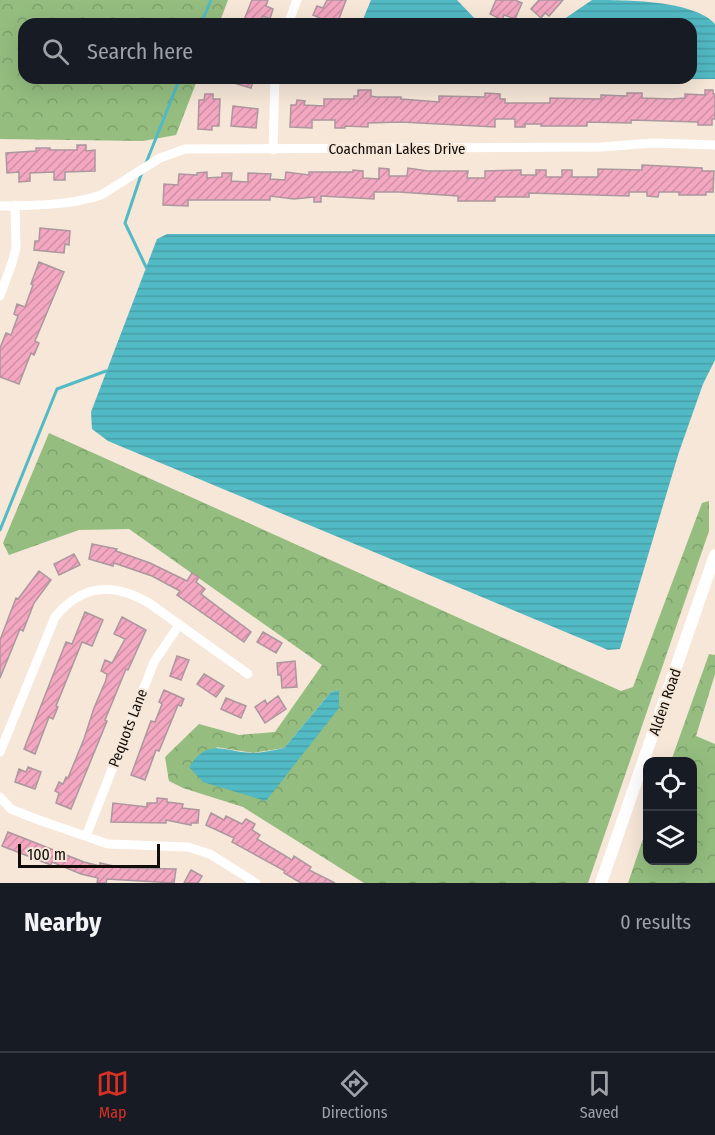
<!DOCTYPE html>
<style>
:root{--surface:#171b24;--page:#242831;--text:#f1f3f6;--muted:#9ea1a6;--line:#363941;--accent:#d93025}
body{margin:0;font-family:"Fira Sans Condensed",sans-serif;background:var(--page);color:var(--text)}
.controls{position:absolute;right:18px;bottom:18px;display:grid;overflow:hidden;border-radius:12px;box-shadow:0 6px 24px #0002}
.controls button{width:54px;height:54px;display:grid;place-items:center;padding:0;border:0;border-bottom:2px solid var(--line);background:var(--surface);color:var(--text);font:30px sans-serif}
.scale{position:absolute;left:18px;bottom:15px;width:142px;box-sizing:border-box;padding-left:6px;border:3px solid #120d08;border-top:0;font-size:16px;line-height:21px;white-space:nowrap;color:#120d08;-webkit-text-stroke:4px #f6e7d8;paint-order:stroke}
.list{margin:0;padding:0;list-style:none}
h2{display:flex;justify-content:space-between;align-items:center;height:78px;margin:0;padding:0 24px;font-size:26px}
h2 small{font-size:20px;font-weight:400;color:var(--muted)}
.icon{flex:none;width:33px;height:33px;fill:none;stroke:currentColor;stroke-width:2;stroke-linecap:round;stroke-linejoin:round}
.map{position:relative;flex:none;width:715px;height:883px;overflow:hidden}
.search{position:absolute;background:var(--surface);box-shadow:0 6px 24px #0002;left:18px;right:18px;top:18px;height:66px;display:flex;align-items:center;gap:15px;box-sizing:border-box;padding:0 21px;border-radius:18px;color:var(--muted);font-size:22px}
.sheet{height:168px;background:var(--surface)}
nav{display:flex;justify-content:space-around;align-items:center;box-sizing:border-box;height:84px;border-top:2px solid var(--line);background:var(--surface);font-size:16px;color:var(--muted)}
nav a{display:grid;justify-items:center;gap:3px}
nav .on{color:var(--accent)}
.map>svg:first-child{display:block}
.forest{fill:url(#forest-crowns);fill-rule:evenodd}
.water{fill:url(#water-rules)}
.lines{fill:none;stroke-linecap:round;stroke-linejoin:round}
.stream{stroke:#52bac4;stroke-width:3}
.building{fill:url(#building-hatch);stroke:#ac979e;stroke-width:1.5}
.minor{stroke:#fff;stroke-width:9}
.tertiary{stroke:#fff;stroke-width:12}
.labels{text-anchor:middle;stroke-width:4.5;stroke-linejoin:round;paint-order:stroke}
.street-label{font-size:15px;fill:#120d08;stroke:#f6e7d8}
</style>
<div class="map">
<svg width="715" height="883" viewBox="0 0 715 883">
<defs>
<pattern id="forest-crowns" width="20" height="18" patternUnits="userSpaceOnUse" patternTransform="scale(1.5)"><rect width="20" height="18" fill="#94bd7f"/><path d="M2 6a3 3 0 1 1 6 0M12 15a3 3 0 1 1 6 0" fill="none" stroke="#7fa16c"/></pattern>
<pattern id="water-rules" width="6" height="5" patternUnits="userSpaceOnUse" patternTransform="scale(1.5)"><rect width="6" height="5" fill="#52bac4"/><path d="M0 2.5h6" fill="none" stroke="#469fa7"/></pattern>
<pattern id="building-hatch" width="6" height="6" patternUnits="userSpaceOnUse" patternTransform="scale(1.5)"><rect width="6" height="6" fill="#f3a7c1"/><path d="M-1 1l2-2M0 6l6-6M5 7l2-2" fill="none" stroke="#cf8fa4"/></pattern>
</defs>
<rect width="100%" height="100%" fill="#f6e7d8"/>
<path class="forest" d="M0 0H228L219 24H24V78H198L176 135 143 141 0 139Z
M49 433 621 691 633 687 702 503 709 501V531L588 883H364L243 807 183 788 169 781 165 757 199 724 239 735 275 732 322 665 129 529 79 530 9 555 3 543ZM339 690 266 801 216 747 253 753 284 748 331 692Z
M709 654 715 655V674L696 736 715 744V883H628L647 827 648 860H692V762L671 761Z"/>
<path class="water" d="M371 0H457L478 22 482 24H361Z
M592 0C624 0 694 0 715 24V79L301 81 299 78H691V24H557Z
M167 234H715V360L703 384 679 452 620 649 608 650 587 641 108 441 92 429 91 412 157 239Z
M339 690V708L266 801 203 782 189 767C209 737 223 752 252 753 262 753 274 750 284 748L331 692Z"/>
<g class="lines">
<path class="stream" d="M201 24 211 0
M146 163 180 78
M142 172 125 223 146 267
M0 530 57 389 106 371"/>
</g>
<path class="building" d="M252 0H268L266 6 273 9 270 19 263 16 260 24 244 20Z
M327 0H346L337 24H318L320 18 313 15 317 6 323 8Z
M496 0H515L522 3 515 19 504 15 502 20 490 14Z
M539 0H563L549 16 545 13 541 18 531 9Z
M223 78H254L251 88 223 80Z
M358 90H371V96L376 97H401V99L439 102V96L485 97V93L500 94V99H505V103H550V98L601 99V95L627 96V93H642V98L672 99 685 98V94L705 95V90H713V94H715V119H712V125H698V122L631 120V123L587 122V126H541V124H525V127H515V119H495V127L401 122 368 123V127L345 126V128H335V120H312V128L290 127 291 105H296L297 100 305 101 304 105 324 106V99H354V96H358Z
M205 94H213V99H220L219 126H212V130L198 129 199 100H204Z
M233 106 258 109 256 128 231 126Z
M77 145H86V151L95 150V171L65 172V180H54V172L30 173V181L19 182V172L7 173 6 153 36 151V148H50V150H77Z
M642 165 702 168V171H714L713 192H706V195H679V192H659L658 197 647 196V192H629V196L529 193V197H495V201H458V196L399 192H374V199L321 196V202H314V197L294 199 270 196V200H188V206L163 205 164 184 178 185 179 174 197 175V173L207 172V178L222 177V173H232L231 181 248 182V173L271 174 270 179 285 180 286 172 309 175V172H353V170L363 171V178L379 179V168L389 169V176H407L408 168 428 171H468L467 178H485V171L521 170V175H536V170H546V177H562V170H572V177H598V169L642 170Z
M40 228 70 231 69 245 65 244 64 253 34 250 35 241H39Z
M39 262 64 272 35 341 39 343 34 355 31 353 19 384 0 377V348L6 333 11 335 18 316 14 314 17 304 25 307 33 285 31 284Z
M92 544 117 549 116 551 150 563 187 581 192 573 199 577 196 582 205 589 201 594 251 632 244 642 177 595 180 591 152 576 114 563 113 566 89 559Z
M74 554 80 565 59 575 54 564Z
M39 571 51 580 34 603 23 631 20 629 0 678V640L16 598 18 599Z
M85 612 103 620 92 646 82 642 56 706 58 707 53 719 49 717 35 754 24 749 66 642 72 644Z
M122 617 146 630 128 670 126 669 105 720 107 721 71 809 56 803 59 793 55 791 59 782 63 784 66 777 68 778 84 739 94 708 106 680 107 674 101 671 105 660 112 663 125 639 114 634Z
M263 632 282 643 276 653 257 642Z
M177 656 189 660 181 680 170 676Z
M295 661 297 687 282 688 281 675H278L277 663Z
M204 674 224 686 216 697 197 684Z
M164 690 184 699 181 706 178 705 159 751 156 750 145 780 131 775 151 721 155 722 162 704 159 702Z
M278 696 286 709 265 723 255 707 265 700 267 704Z
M226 698 246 706 241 718 221 709Z
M28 767 41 772 35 789 15 782 19 769 26 772Z
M157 798 167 799V802L183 804 182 808 199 810 198 823H191V825L166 820V823L111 822 113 803 147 807V803H157Z
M211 813 224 820 226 816 242 824 246 819 255 824 252 830 260 835 257 839 292 860 294 856 311 867 309 870 335 883H301L284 873 285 871 232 842 234 838 206 825Z
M8 832 84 862 100 866V863L122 868 176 869 174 883 107 879 106 883H97L98 878 81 874 52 862 51 865 2 846Z
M191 870 202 876 198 883H184Z"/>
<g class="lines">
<path class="minor" d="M288 24 297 0
M273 150 275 78
M0 206C34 205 68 206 101 195L160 158 185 149 601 147 653 143 715 145
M0 296 12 263 16 248 15 205
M0 752 55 617C82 584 113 582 149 603L248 674
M0 797 11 809 36 819 108 844 188 847 210 854 256 883
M86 836 154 662 179 625"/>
<path class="tertiary" d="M601 883 715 555"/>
</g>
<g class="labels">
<g class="street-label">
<text x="397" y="154">Coachman Lakes Drive</text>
<text transform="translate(665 702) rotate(-71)" y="5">Alden Road</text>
<text transform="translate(128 728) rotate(-69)" y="5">Pequots Lane</text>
</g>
</g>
</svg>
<div class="controls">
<button><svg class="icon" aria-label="locate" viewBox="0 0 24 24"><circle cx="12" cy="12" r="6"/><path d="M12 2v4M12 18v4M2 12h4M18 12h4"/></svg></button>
<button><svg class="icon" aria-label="layers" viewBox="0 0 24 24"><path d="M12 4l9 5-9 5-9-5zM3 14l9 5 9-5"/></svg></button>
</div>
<div class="scale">100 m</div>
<div class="search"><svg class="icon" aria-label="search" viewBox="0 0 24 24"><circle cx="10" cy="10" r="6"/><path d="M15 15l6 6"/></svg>Search here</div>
</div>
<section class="sheet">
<h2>Nearby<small>0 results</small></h2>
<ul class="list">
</ul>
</section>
<nav>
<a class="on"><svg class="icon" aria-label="map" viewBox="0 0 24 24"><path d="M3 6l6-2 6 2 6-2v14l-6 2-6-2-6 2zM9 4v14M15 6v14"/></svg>Map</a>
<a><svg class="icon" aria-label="directions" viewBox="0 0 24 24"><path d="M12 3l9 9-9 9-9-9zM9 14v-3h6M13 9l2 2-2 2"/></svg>Directions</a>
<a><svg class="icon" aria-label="saved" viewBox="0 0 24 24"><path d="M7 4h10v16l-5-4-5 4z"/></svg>Saved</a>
</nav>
